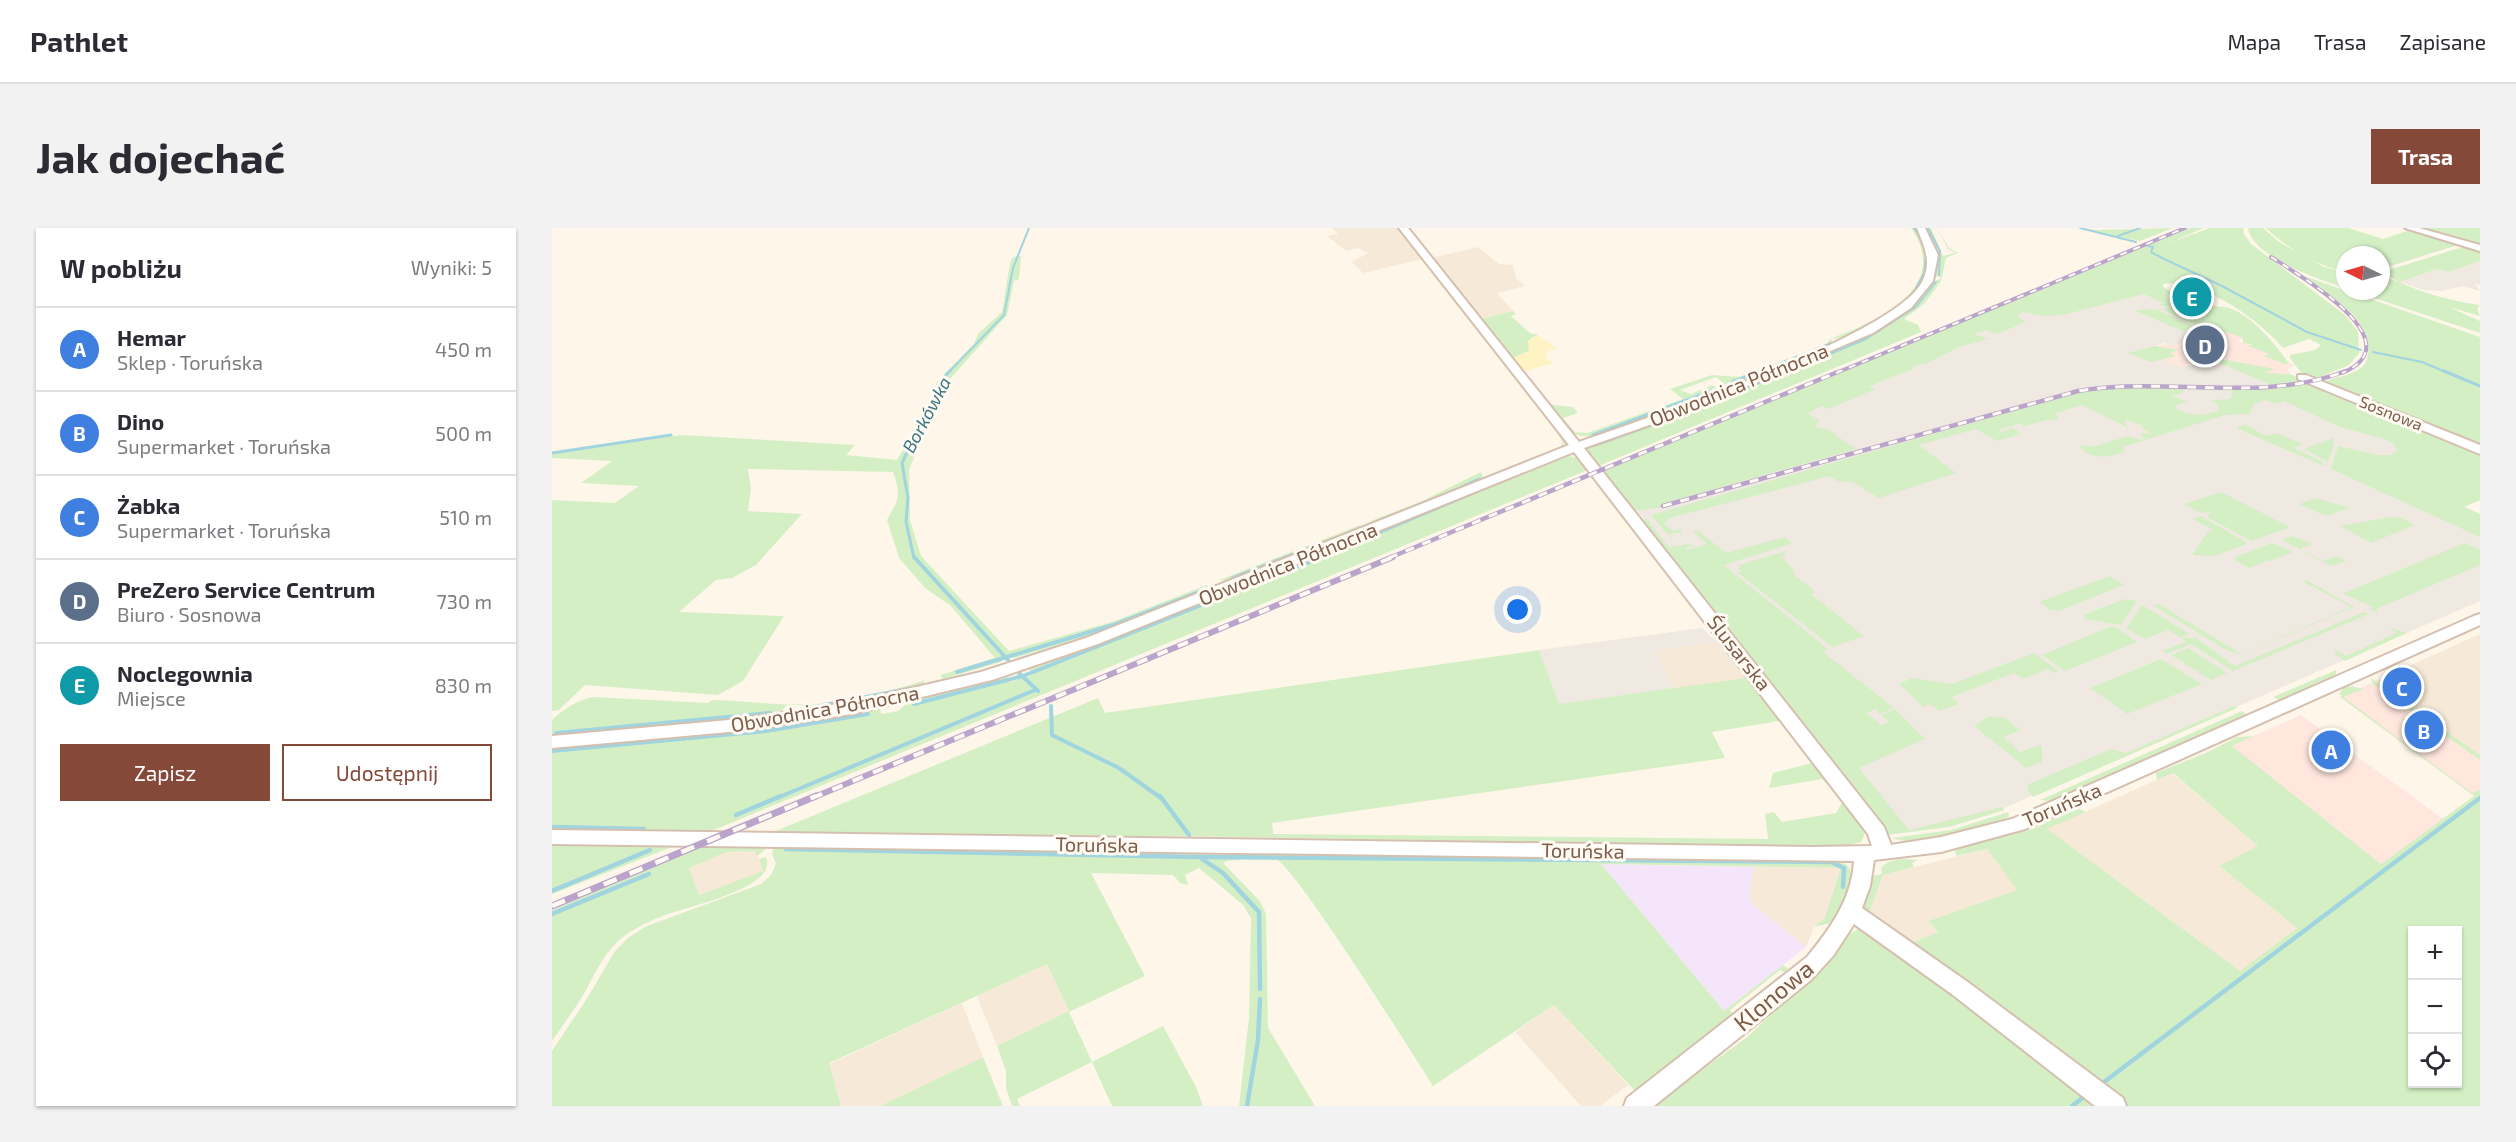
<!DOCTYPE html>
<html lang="pl">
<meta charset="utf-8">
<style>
:root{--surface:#fff;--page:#f2f2f3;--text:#2b2b33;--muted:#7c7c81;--line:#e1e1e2;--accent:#85493a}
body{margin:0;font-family:"Exo 2",sans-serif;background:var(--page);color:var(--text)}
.controls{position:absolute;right:18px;bottom:18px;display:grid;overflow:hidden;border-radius:0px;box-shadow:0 2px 4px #0004}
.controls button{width:54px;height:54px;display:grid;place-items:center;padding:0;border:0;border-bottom:2px solid var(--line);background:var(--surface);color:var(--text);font:30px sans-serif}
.compass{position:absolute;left:1784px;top:18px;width:54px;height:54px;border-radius:50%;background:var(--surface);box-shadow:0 2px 4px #0004;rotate:275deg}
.you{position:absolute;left:966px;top:382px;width:21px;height:21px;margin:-15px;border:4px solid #fff;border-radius:50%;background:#1a73e8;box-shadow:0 0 0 9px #1a73e833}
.badge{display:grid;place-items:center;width:39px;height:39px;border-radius:50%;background:var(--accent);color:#fff;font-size:20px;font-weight:700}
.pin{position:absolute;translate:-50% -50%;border:3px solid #fff;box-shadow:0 2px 6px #0006}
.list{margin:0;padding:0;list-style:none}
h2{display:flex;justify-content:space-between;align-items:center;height:78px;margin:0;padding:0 24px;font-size:26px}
h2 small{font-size:20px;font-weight:400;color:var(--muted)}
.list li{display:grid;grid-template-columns:39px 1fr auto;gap:18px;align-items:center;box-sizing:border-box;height:84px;padding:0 24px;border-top:2px solid var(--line)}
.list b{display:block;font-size:22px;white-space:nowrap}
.list p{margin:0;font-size:20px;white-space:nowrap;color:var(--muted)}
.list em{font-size:20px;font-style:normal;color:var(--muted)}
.actions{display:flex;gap:12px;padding:18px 24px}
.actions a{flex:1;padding:14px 0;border:2px solid var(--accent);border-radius:0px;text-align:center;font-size:21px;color:var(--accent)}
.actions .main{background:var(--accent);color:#fff}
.icon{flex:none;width:33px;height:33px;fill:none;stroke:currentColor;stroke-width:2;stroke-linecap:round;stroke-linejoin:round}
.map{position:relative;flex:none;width:1928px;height:878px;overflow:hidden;border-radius:0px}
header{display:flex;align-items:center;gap:36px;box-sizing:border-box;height:84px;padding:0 30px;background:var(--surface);border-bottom:2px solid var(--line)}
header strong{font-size:28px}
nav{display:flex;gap:33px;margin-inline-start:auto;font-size:21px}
.intro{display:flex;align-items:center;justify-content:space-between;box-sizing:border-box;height:144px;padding:0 36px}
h1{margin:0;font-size:42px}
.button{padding:15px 27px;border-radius:0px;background:var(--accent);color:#fff;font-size:21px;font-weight:700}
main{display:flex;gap:36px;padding:0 36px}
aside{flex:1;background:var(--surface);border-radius:0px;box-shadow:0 2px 4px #0004}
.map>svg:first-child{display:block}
.residential{fill:#f7e9d7}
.commercial{fill:#ffe7dd}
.industrial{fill:#efe9e2}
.education{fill:#f4e5fb}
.green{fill:#d5efc5;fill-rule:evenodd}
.sand{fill:#fff2c3}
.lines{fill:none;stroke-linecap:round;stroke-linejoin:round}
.stream-far3{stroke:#a0d4de;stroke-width:2}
.stream-far2{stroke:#a0d4de;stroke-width:3}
.stream-far1{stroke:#a0d4de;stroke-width:4}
.stream{stroke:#a0d4de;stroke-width:4.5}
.minor-casing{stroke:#d5c0b0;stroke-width:4}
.minor{fill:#fff;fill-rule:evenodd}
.rail-far3-casing{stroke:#baa4cb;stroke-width:4}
.rail-far2-casing{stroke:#baa4cb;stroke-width:4.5}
.rail-far1-casing{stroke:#baa4cb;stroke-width:6}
.rail-casing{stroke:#baa4cb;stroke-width:7}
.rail-far3{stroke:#fffaf2;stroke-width:2;stroke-dasharray:7;stroke-linecap:butt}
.rail-far2{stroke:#fffaf2;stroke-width:3;stroke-dasharray:9;stroke-linecap:butt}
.rail-far1{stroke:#fffaf2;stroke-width:4;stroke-dasharray:11;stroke-linecap:butt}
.rail{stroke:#fffaf2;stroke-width:4.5;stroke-dasharray:14;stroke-linecap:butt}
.labels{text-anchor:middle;stroke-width:6;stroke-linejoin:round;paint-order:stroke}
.far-street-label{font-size:16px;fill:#7d5c49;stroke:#fffaf2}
.far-water-label{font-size:18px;font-style:italic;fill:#3a7683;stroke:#fffaf2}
.street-label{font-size:20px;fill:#7d5c49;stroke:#fffaf2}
.near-street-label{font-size:24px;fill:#7d5c49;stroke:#fffaf2}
</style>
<header>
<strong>Pathlet</strong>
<nav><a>Mapa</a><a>Trasa</a><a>Zapisane</a></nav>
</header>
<div class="intro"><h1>Jak dojechać</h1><a class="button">Trasa</a></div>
<main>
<aside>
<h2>W pobliżu<small>Wyniki: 5</small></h2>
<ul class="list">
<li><span class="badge" style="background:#3f7fe0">A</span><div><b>Hemar</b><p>Sklep · Toruńska</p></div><em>450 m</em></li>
<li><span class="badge" style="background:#3f7fe0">B</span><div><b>Dino</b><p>Supermarket · Toruńska</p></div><em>500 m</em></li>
<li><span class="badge" style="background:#3f7fe0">C</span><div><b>Żabka</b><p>Supermarket · Toruńska</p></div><em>510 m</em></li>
<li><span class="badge" style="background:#5c6f8a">D</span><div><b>PreZero Service Centrum</b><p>Biuro · Sosnowa</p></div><em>730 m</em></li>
<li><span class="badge" style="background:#0f9aa8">E</span><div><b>Noclegownia</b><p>Miejsce</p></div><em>830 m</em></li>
</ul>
<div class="actions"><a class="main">Zapisz</a><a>Udostępnij</a></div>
</aside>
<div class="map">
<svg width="1928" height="878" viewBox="0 0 1928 878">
<rect width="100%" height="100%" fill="#fef6e9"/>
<path class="residential" d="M780 0H846L870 31 811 45 800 34 816 25 806 20 794 23 775 8 786 6Z
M926 19 947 36 961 37 964 50 973 58 945 65 961 83 929 91 880 30Z
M1928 406V527L1824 453Z
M1165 414 1193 450 1122 460 1102 423Z
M1620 545 1707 618 1668 639 1745 700 1688 743 1495 601Z
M1435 621 1465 662 1376 693 1386 704 1359 715 1317 685 1331 647Z
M203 623 212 643 147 667 137 640 175 624Z
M1202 639 1289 640 1272 691 1262 699 1254 719 1200 676 1197 667Z
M495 736 517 783 445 818 425 768Z
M410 775 431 829 328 878H289L277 836Z
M1002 777 1076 857 1048 878H1029L963 804Z"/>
<path class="commercial" d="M1676 102 1693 110 1686 113 1743 137 1735 141 1742 152 1760 160 1730 161 1640 135 1628 139 1589 122Z
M1824 453 1928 527V565L1923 568 1788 469Z
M1749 487 1892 592 1829 636 1679 518Z"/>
<path class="industrial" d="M1928 33V57L1923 55 1928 63 1911 58 1889 63 1872 62 1848 54 1885 41 1897 44Z
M1547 46 1676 102 1619 118 1613 115 1590 122 1628 139 1663 133 1928 245V272L1912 278 1928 286V373L1452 580 1402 596 1342 606 1059 250Z
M1150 400 1165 414 1103 423 1122 460 1007 477 987 422Z"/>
<path class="education" d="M1049 636 1202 639 1197 667 1200 676 1254 719 1172 783Z"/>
<path class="green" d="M1359 0H1364C1400 51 1341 91 1297 109 1291 111 1286 109 1279 111L1281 116 1183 156H1172L1164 149 1128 162 1139 166 1160 157 1166 161 1041 208C1018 212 1007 192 994 176L1021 179 1026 185 1011 190 1023 204 1035 205 1131 171 1118 161 1160 147 1188 149 1275 116 1278 111C1324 94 1401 60 1359 0Z
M1373 0H1379L1391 28 1404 25 1396 21 1385 0 1397 20 1406 25 1394 30 1389 53 1372 76 1352 91 1366 97 1369 104 1044 239 1035 221 1040 217 1165 170 1171 172 1168 169 1321 104 1360 79 1381 54 1390 50 1384 48V23Z
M1525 0 1542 2 1621 0 1588 13Z
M1638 0H1652L1617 15 1658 0H1691L1692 6 1699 16 1793 87 1806 103 1807 125 1797 137 1763 151 1750 146 1738 130V127L1763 122 1769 117 1757 111 1731 120C1707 92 1651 51 1611 56V59C1623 65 1641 76 1654 78 1661 78 1670 78 1677 80 1701 88 1722 115 1736 134L1735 137 1712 128 1717 126 1694 117H1702L1691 115V110L1675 104 1664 106 1609 81 1619 79 1606 77 1611 75 1592 66 1511 87 1492 88 1470 84 1467 86V90L1474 94 1445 106 1433 102 1422 106 1436 111 1407 119 1376 135 1361 138V141L1318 158 1323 161 1277 181 1270 178 1256 185 1267 192 1264 199 1275 201 1304 221 1109 276 1112 279 1082 283 1049 244Z
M1696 0H1711L1727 14 1772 39 1793 44V60C1768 52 1700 29 1696 0Z
M1714 0H1796L1831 11 1858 2 1909 16 1829 41V27H1793V43C1765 39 1734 19 1714 0Z
M1864 0H1928V19Z
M1914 18 1928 21V33L1897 44 1885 41 1848 54C1864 63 1899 73 1928 77L1925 81 1928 88 1897 79 1928 93V105L1801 63H1829V50L1836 52 1829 48 1847 54 1830 44Z
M469 28 467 51 462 53 455 87 390 160 357 242 358 292 369 328 457 423 560 394 870 273 937 240 950 242 1008 219 1011 215 1004 202 1014 216 1010 219 952 242 937 240 929 244 931 249 928 252 833 293 831 291 828 295 818 293 808 297 809 301 806 304 680 354 667 352 655 357 656 361 652 365 563 400 462 430 461 426 448 429 449 434 391 451 388 447 373 452 370 458 362 462 262 482 252 481 250 476H236L228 484 218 488 0 508V492C11 481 26 472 41 469L156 475 160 472C196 473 235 479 271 476 330 470 387 446 443 430L399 378 373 360 347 330 335 292C346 271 350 269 341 244L196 241 199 261 196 283 250 286 204 337 180 350 164 352 127 384 232 388 191 453 166 467 33 457 7 482 0 483V272L63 275 87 258 29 255 60 233 0 230V226L129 207 303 217 294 227 345 232 380 173 385 153 422 116 426 106 450 84 458 35 461 29Z
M1749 47 1928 109V219L1770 154C1783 150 1800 147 1810 139 1814 136 1815 131 1816 126 1822 90 1774 66 1749 47Z
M1594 81 1606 82 1642 98 1631 103 1583 83Z
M961 83 964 86 959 88 978 105 986 107 978 111 977 123 961 130 929 91Z
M1603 118 1627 122 1618 125 1624 128 1599 134 1575 125Z
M1661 132H1675L1723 141 1713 145 1737 146 1756 153 1722 158 1665 134 1645 137Z
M1759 155 1858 198 1928 224V272L1912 279 1928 286V309L1779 241 1786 218 1825 227H1839L1845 222 1843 217 1833 211 1788 199 1732 173 1725 176 1714 172 1702 176 1698 186 1673 187 1571 219 1572 224C1554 230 1542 232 1527 219L1534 217 1540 219 1576 208 1589 212 1594 210 1587 206 1598 205 1590 200 1591 198 1574 192 1572 194 1577 200 1530 177 1504 185 1507 192H1494L1467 200 1472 197 1469 195 1447 202 1449 204 1461 200 1469 206 1445 213 1424 201 1367 217 1404 245 1327 270 1301 254 1285 253 1278 248 1118 290 1112 295 1121 303 1128 301 1130 304 1117 306 1121 312 1099 287 1531 163C1607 152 1684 169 1759 155ZM1632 161 1681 163 1678 171 1659 172 1667 178V183C1651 187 1634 190 1622 178L1636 174 1619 167 1630 166Z
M1693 196 1714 208 1725 205 1750 216 1742 220 1769 233 1774 239 1684 200Z
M1781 210V220L1776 234 1752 221Z
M1017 228 1027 230 1038 241 152 606 0 605V519L215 499 321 481 328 482 330 486 346 483 356 474 456 448 458 454 480 447 477 441 543 418 814 310 959 247Z
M1669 264 1736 298V300L1699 313 1655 289 1658 284 1648 285 1632 276Z
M1764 270 1798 280 1774 288 1747 276Z
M1649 288 1692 313 1695 316 1662 328 1640 327 1656 304 1661 302 1641 291Z
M1839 289 1850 290 1863 297 1819 315 1788 298Z
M1095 291 1117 319 1139 316 1141 318 1133 320 1135 322 1155 316 1141 303 1145 302 1174 325 1233 309 1241 315 1172 337 1276 421 1271 424 1342 480 1328 486 1323 481 1315 485 1329 497 1337 494 1329 487 1343 481 1373 511 1307 540 1357 602 1450 579 1453 582 1397 599 1335 607 1090 294V292Z
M1741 308 1760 316 1748 321 1772 333 1784 328 1794 333 1779 338 1730 312Z
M1720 315 1741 324 1715 334 1712 332 1713 334 1697 340 1683 332 1685 328Z
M1913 315 1928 322V337L1824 381 1826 385 1818 381 1821 379 1785 363 1792 365Z
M1234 323 1231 330 1243 344 1241 346 1264 364 1259 366 1312 408 1280 419 1185 344 1189 343 1185 340 1188 339 1187 337Z
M1558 348 1572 357 1507 383 1498 382 1487 374Z
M1755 352 1802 379 1690 426 1676 423 1602 378 1607 376 1689 426 1799 379 1752 354Z
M1573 371 1585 373 1569 397 1532 391 1533 386Z
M1590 377 1638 406 1629 410 1617 402 1592 411 1574 400Z
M1812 384 1817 386 1681 443 1639 416 1614 426 1610 423 1634 414 1630 410H1644L1683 438Z
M1557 399H1564L1585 414 1513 443 1490 427Z
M1836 399 1855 405 1793 433 1782 426 1784 422 1794 428 1844 405Z
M1160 407H1168L1314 603 1309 614 1288 619 626 608 214 607 546 470 553 485 987 422 1007 476 1193 450ZM1227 493 1260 535 1221 545 1217 560 1270 551 1291 573 1284 585 1230 594 1222 584 1213 586 1216 611 721 606 720 595 1173 530 1160 504Z
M1636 420 1675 445 1659 452 1619 427Z
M1482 425 1507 443 1502 445 1496 441 1471 451 1462 445 1400 469 1407 476 1387 483 1378 476 1371 479 1347 456 1360 450 1400 456Z
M1609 431 1650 456 1575 486 1538 460Z
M1784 442V447L1727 472 1721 469Z
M1819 450 1928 527V532L1828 461 1820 455Z
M1799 458 1812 461 1791 469 1920 565 1928 562V878H1575L1313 683C1308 670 1313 658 1321 648L1330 646 1329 640C1337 629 1354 631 1366 632L1360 635 1362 639 1331 647 1317 685 1359 715 1386 704 1376 693 1465 662 1435 621 1404 628 1403 621 1480 601 1525 580 1534 584 1495 601 1688 743 1745 700 1667 638 1706 618 1621 545 1605 552 1604 545 1658 523 1685 509 1701 508 1680 518 1829 636 1922 568 1788 469 1790 468 1787 466 1792 459ZM1860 702H1906V856H1860Z
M1682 478 1685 480 1481 569 1475 562 1477 556 1559 521 1574 525Z
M1690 483 1695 487 1498 573 1488 572Z
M1437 488 1453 490 1469 502 1451 509 1468 524 1488 517 1490 518V534L1474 540 1422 498Z
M1456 584 1457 588 1453 591C1425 602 1369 621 1340 610L1399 602Z
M0 614 130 615 0 666Z
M156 616 212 617 214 621 205 628 203 623 175 624 137 640 147 667 211 643 207 631 214 629C228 661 129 680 108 689 62 708 55 722 33 764 23 781 11 797 0 813V682Z
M227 617 1281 631 1295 637C1308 653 1290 679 1283 694L1262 699 1272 691 1289 640 1049 636 1172 783 1231 737 1239 743 1237 746 1228 742 1178 782 1182 789 1084 864 1002 777 881 858C863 829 743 639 725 632 712 627 689 632 675 633L671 635 708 673 714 686 716 800 763 878H687L697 790 699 690 691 677 647 640 633 647 636 657 628 655 621 647 539 645 593 748 517 784 540 834 611 798 644 859 651 878H560L540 834 465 871 468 878H460L454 860V843L445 818 517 783 495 736 277 835 289 878H0V823L34 772 63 723 77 709 95 698 209 656 219 647 224 636 220 626 221 621Z
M1306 701 1319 704 1547 878H1100L1194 810 1278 732 1292 709Z
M431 829 451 878H328Z"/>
<path class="sand" d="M986 107 1005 120 998 122 993 130 1002 135 973 143 961 130 977 123 976 113Z"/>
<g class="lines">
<path class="stream-far3" d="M1362 0 1371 14
M1376 0 1388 23 1387 47
M1528 0 1584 14
M1566 8 1588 0
M1596 18 1601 19 1599 24 1608 29 1670 58 1755 104 1809 122
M865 23 870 30
M1363 62 1372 45 1374 27
M1307 102 1322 94
M1821 124 1870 134 1896 145
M396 145 452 87 461 40 477 0
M1204 145 1279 115
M1232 145 1314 111 1364 79 1384 54"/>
<path class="stream-far2" d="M1892 143 1928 158
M1180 154 1207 143
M1041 207 1159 163
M1043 217 1133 185 1235 143
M0 225 119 207
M878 273 927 251
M362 330 354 294 356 270 350 235 390 151 398 143
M732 330 761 319
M767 330 976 242"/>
<path class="stream-far1" d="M362 329 456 432
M681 350 735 329
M405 444 561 397 647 364
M467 445 486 463
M471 448 770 329
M362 476 471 448
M499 478 500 507 567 540 609 570
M262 479 361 460
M4 505 218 485
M0 523 214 503 316 486
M225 570 483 462"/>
<path class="stream" d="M608 568 637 607
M184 587 229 568
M0 599 92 601
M234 621 646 629 1279 634 1292 640 1291 659
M647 629 671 645 707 684 708 761
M0 663 98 622
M0 686 97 646
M1548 857 1928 570
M695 878 706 812 708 771
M1520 878 1533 868"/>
<defs>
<path id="minor" d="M847 0H856L1027 214C1091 191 1347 107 1371 52 1380 33 1372 18 1365 0H1373L1386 27 1381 53 1359 80 1321 105 1126 187 1032 220 1332 599 1339 617 1389 609 1460 591 1922 388 1928 386V397L1473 601 1389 624 1322 632 1318 658 1310 680 1417 755 1571 870 1574 878H1543L1401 767 1302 696 1281 728 1259 752 1102 878H1072L1075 870 1255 729C1278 701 1300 671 1302 633L0 616V602L1260 619 1320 618 1316 606 1022 224 546 416 440 452 300 486 188 503 0 520V508L188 491 300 474 429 444 534 410 1017 217Z
M1853 0H1867L1928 17V23Z
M1746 147H1754L1928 217V226L1746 151Z"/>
</defs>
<use href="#minor" class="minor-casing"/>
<use href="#minor" class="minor"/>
<defs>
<path id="rail-far3" d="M1719 29C1745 46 1865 114 1790 145
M1284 145 1633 0"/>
<path id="rail-far2" d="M1111 278 1526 163C1615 148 1708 176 1794 143
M837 330 1288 143"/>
<path id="rail-far1" d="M260 570 841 329"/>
<path id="rail" d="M0 678 264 568"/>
</defs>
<use href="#rail-far3" class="rail-far3-casing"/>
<use href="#rail-far2" class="rail-far2-casing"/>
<use href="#rail-far1" class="rail-far1-casing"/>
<use href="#rail" class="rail-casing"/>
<use href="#rail-far3" class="rail-far3"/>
<use href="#rail-far2" class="rail-far2"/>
<use href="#rail-far1" class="rail-far1"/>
<use href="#rail" class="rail"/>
</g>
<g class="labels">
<g class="far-street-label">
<text transform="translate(1839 185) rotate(22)" y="6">Sosnowa</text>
</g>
<g class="far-water-label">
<text transform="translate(375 187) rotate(-62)" y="6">Borkówka</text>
</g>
<g class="street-label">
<text transform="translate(1187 157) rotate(-22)" y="7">Obwodnica Północna</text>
<text transform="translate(736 336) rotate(-22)" y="7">Obwodnica Północna</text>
<text transform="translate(1187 425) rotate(52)" y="7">Ślusarska</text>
<text transform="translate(273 481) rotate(-10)" y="7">Obwodnica Północna</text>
<text transform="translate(1510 577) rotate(-23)" y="7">Toruńska</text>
<text transform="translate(545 617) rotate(1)" y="7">Toruńska</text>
<text transform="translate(1031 623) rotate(1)" y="7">Toruńska</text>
</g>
<g class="near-street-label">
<text transform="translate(1222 768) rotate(-40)" y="8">Klonowa</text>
</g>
</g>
</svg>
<div class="controls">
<button>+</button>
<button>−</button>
<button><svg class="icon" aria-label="locate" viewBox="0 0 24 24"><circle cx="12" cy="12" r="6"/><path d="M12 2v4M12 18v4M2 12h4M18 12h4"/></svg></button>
</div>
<svg class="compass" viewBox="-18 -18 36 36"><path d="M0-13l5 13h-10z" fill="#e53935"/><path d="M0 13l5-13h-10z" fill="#7c7c81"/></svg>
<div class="you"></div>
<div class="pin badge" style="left:1779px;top:522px;background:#3f7fe0">A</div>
<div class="pin badge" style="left:1872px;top:502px;background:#3f7fe0">B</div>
<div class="pin badge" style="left:1850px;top:459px;background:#3f7fe0">C</div>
<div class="pin badge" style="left:1653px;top:117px;background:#5c6f8a">D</div>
<div class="pin badge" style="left:1640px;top:69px;background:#0f9aa8">E</div>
</div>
</main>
